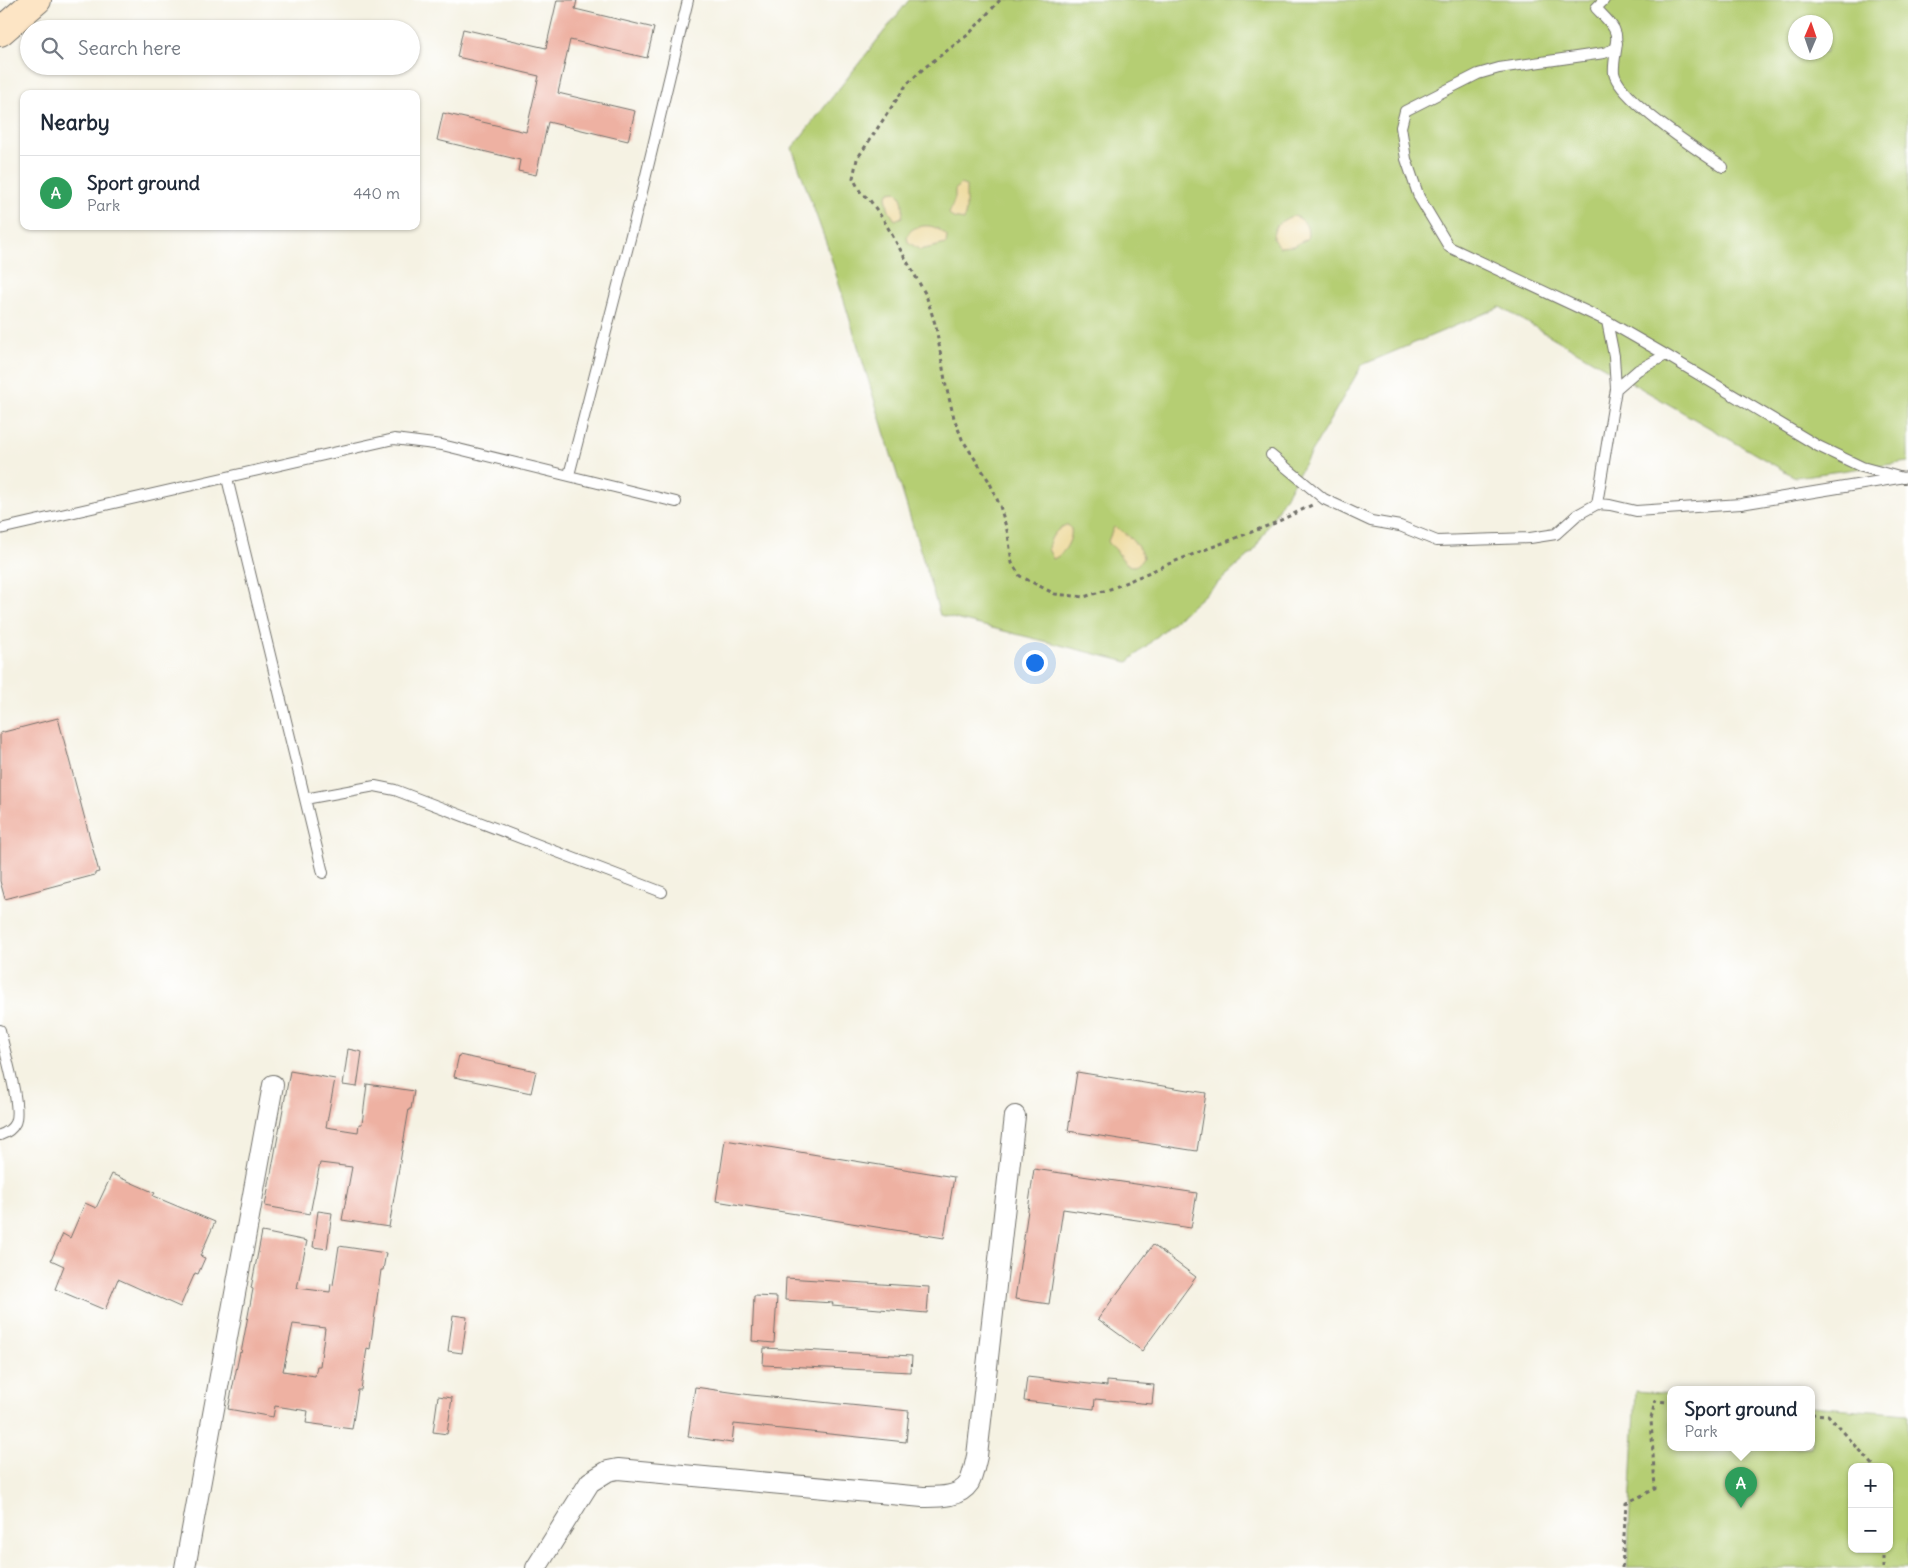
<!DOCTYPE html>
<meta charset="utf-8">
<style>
:root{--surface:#fff;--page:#f6f6f7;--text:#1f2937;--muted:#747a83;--line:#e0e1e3;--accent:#d93025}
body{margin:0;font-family:Delius,sans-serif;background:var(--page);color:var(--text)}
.controls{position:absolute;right:15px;bottom:15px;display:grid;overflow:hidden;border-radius:10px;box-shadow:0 1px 4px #0004}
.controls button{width:45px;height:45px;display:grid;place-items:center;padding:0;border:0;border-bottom:1px solid var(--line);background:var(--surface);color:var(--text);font:25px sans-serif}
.compass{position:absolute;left:1788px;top:15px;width:45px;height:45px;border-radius:50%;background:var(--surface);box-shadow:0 1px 4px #0004;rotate:2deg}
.you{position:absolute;left:1034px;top:662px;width:18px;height:18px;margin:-12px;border:4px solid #fff;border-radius:50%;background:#1a73e8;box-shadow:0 0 0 8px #1a73e833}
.badge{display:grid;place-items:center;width:32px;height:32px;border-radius:50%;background:var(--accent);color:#fff;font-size:16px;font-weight:700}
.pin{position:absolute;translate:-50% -41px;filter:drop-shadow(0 1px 2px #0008)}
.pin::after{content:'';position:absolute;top:26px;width:18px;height:15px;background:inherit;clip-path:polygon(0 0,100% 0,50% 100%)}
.popup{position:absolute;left:1667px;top:1386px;width:148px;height:65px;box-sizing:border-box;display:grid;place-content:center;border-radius:10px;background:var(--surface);filter:drop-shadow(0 1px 4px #0005);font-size:16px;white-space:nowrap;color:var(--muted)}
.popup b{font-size:19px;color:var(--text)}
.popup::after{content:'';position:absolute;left:50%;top:100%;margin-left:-10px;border:10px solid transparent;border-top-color:var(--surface)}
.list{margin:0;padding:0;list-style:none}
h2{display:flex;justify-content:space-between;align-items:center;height:65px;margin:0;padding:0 20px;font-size:21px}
h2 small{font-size:16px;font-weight:400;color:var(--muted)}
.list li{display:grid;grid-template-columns:32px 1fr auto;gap:15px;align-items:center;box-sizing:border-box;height:75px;padding:0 20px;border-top:1px solid var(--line)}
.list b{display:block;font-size:19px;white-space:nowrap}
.list p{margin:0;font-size:16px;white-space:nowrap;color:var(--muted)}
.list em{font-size:16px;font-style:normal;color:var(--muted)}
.icon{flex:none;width:28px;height:28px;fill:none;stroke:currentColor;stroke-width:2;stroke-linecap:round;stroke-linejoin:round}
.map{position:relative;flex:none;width:1908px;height:1568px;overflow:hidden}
.search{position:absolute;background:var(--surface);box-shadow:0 1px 4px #0004;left:20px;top:20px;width:400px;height:55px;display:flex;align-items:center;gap:12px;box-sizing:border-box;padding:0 18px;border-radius:28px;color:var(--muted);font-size:19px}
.panel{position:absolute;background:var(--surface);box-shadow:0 1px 4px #0004;left:20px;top:90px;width:400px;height:140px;border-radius:10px}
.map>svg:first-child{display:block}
.green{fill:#b5ce73;stroke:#707c4f;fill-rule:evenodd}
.sand{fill:#eeda9e;stroke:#8c8264}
.building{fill:#eeb1a2;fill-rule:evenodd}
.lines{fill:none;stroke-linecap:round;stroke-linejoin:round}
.lane-casing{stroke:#72716b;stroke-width:12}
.street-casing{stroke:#72716b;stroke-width:22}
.secondary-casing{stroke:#72716b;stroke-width:30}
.path{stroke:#72716b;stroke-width:3;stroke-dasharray:4 4;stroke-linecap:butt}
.lane{stroke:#fff;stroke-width:10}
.street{stroke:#fff;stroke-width:20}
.secondary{stroke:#fde5c5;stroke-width:28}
</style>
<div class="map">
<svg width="1908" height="1568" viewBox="0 0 1908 1568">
<rect width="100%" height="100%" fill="#fff"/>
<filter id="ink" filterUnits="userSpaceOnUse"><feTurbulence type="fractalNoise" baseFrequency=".02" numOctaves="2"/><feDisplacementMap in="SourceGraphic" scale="10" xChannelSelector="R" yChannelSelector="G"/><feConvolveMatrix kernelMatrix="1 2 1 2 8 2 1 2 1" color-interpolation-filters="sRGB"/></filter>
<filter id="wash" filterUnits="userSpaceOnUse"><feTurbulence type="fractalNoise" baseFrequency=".0096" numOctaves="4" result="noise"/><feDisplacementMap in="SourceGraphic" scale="20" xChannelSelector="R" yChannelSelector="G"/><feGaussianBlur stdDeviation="1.12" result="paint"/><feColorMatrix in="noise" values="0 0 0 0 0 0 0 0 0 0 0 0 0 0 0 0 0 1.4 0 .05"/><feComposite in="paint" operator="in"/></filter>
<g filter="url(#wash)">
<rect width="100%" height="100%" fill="#f5f2e3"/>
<path class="green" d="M909 0H1908V462L1795 477 1500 307 1362 365 1253 552 1128 662 940 615 828 248 792 148ZM1796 22H1826V52H1796Z
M1636 1391 1671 1394V1447H1811V1406L1908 1414V1568H1627ZM1852 1467H1889V1549H1852Z"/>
<path class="sand" d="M960 184 966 186V211L964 220 953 218 949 214 955 198V190Z
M896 191C904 198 904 208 902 217L895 220 889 211 886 197 889 192Z
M1292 216C1304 217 1310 228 1307 239L1293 246 1279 247 1273 239C1273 226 1280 221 1292 216Z
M923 226C934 225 939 229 947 236L946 244 920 250 908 242 907 236C911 229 915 227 923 226Z
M1066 525H1068L1071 529C1073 539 1064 555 1053 559L1048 549C1049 539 1056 529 1066 525Z
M1114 527C1123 529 1142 548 1143 558 1133 575 1123 561 1116 550 1113 546 1110 546 1108 541Z"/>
<g id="blocks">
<path class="building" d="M557 0H577L575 9 654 28 647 58 570 40 558 93 635 111 628 141 548 122 536 175 518 171 520 160 437 140 443 113 526 132 539 76 457 57 463 29 546 48Z
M58 718 99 872 95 873V875L5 899 0 881V733Z
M348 1049 362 1052 357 1087 343 1085Z
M459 1055 536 1071 531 1093 454 1077Z
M290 1071 335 1079 326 1127 358 1132 359 1124H362L367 1084 414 1091 411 1109H409L389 1227 342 1220 352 1167 320 1163 310 1214 265 1206Z
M1077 1072 1206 1093 1197 1151 1068 1131Z
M725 1140 954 1177 944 1238 716 1201Z
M1034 1169 1197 1193 1191 1228 1063 1209 1049 1304 1015 1299Z
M112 1174 155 1193 153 1196 215 1222 200 1256 205 1258 198 1274 195 1273 180 1307 118 1279 105 1310 55 1289 64 1266 51 1260 63 1234 70 1238 85 1203 96 1208Z
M318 1211 332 1213 327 1249 313 1247Z
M262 1232 307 1241 297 1288 330 1292 331 1284 333 1285 339 1246 386 1253 383 1270H381L370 1349 367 1348 361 1390H358L352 1429 306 1423 308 1411 275 1406 273 1417 228 1409 240 1352 241 1353 253 1289 251 1288ZM293 1324 325 1328 320 1366H317L315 1376 283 1371Z
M1153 1245 1196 1277 1142 1351 1098 1319Z
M786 1278 929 1287 927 1313 832 1305 833 1303 785 1300Z
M754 1296 777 1297 774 1343 752 1341Z
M453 1315 467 1317 462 1353 448 1351Z
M764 1348 912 1356 911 1372 763 1365Z
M1027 1377 1107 1386V1381L1154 1385 1152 1404 1095 1399 1094 1409 1024 1401Z
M695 1387 751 1395 909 1411 906 1442 734 1424 732 1443 688 1437Z
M438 1396 452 1398 447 1434 433 1432Z"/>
</g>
</g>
<g filter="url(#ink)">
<use href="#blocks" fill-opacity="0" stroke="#72716b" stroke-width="1"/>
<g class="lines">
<defs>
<path id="lane" d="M1604 0 1596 8C1608 21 1622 30 1614 49L1604 53 1499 68 1478 74 1405 111 1401 127 1406 159 1419 197 1449 247 1607 321 1666 355 1818 446 1862 467 1903 478 1908 477
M1617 43C1616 53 1613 64 1614 73 1619 99 1700 152 1723 167
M1616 389 1638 370 1666 355
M1271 455 1324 499 1371 521 1400 526 1437 541 1530 538 1556 534 1577 515 1597 504 1610 505 1636 511 1741 504 1899 478
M569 475 641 196 688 0
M227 478 323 873
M1597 504 1616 389 1614 356 1607 321
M0 529 394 439 442 445 676 502
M305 799 375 786 395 790 662 892
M0 1030C4 1050 22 1107 15 1123 12 1129 6 1133 0 1135"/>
<path id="street" d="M185 1568 273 1085
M536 1568 590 1482 608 1471 618 1469 923 1497C938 1497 959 1498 969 1483 973 1476 975 1464 977 1456L1015 1116"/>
<path id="secondary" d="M0 32 37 0"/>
</defs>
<use href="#lane" class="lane-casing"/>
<use href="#street" class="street-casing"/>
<use href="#secondary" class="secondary-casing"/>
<path class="path" d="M1000 0 969 34 924 68 907 84 857 159 853 178 861 193 869 199 883 219 926 295 936 327 946 386 954 418 962 439 989 481 1000 506 1008 534 1012 563 1020 576 1055 594 1084 597 1113 588 1173 562 1275 523 1312 505
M1811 1414 1828 1415 1875 1467
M1622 1568 1626 1503 1655 1489 1651 1419 1655 1401 1671 1402
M1883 1568V1549"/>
<use href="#lane" class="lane"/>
<use href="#street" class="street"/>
<use href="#secondary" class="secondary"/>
</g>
</g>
</svg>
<div class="controls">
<button>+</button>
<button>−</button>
</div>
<svg class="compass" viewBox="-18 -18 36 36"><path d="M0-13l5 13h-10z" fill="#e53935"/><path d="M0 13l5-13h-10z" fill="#747a83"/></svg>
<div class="you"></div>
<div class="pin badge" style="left:1741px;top:1508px;background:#2e9e5b">A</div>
<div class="popup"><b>Sport ground</b>Park</div>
<div class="search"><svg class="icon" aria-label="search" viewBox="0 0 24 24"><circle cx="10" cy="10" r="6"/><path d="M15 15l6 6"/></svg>Search here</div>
<section class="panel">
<h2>Nearby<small></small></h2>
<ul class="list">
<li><span class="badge" style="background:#2e9e5b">A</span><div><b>Sport ground</b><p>Park</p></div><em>440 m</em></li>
</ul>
</section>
</div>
